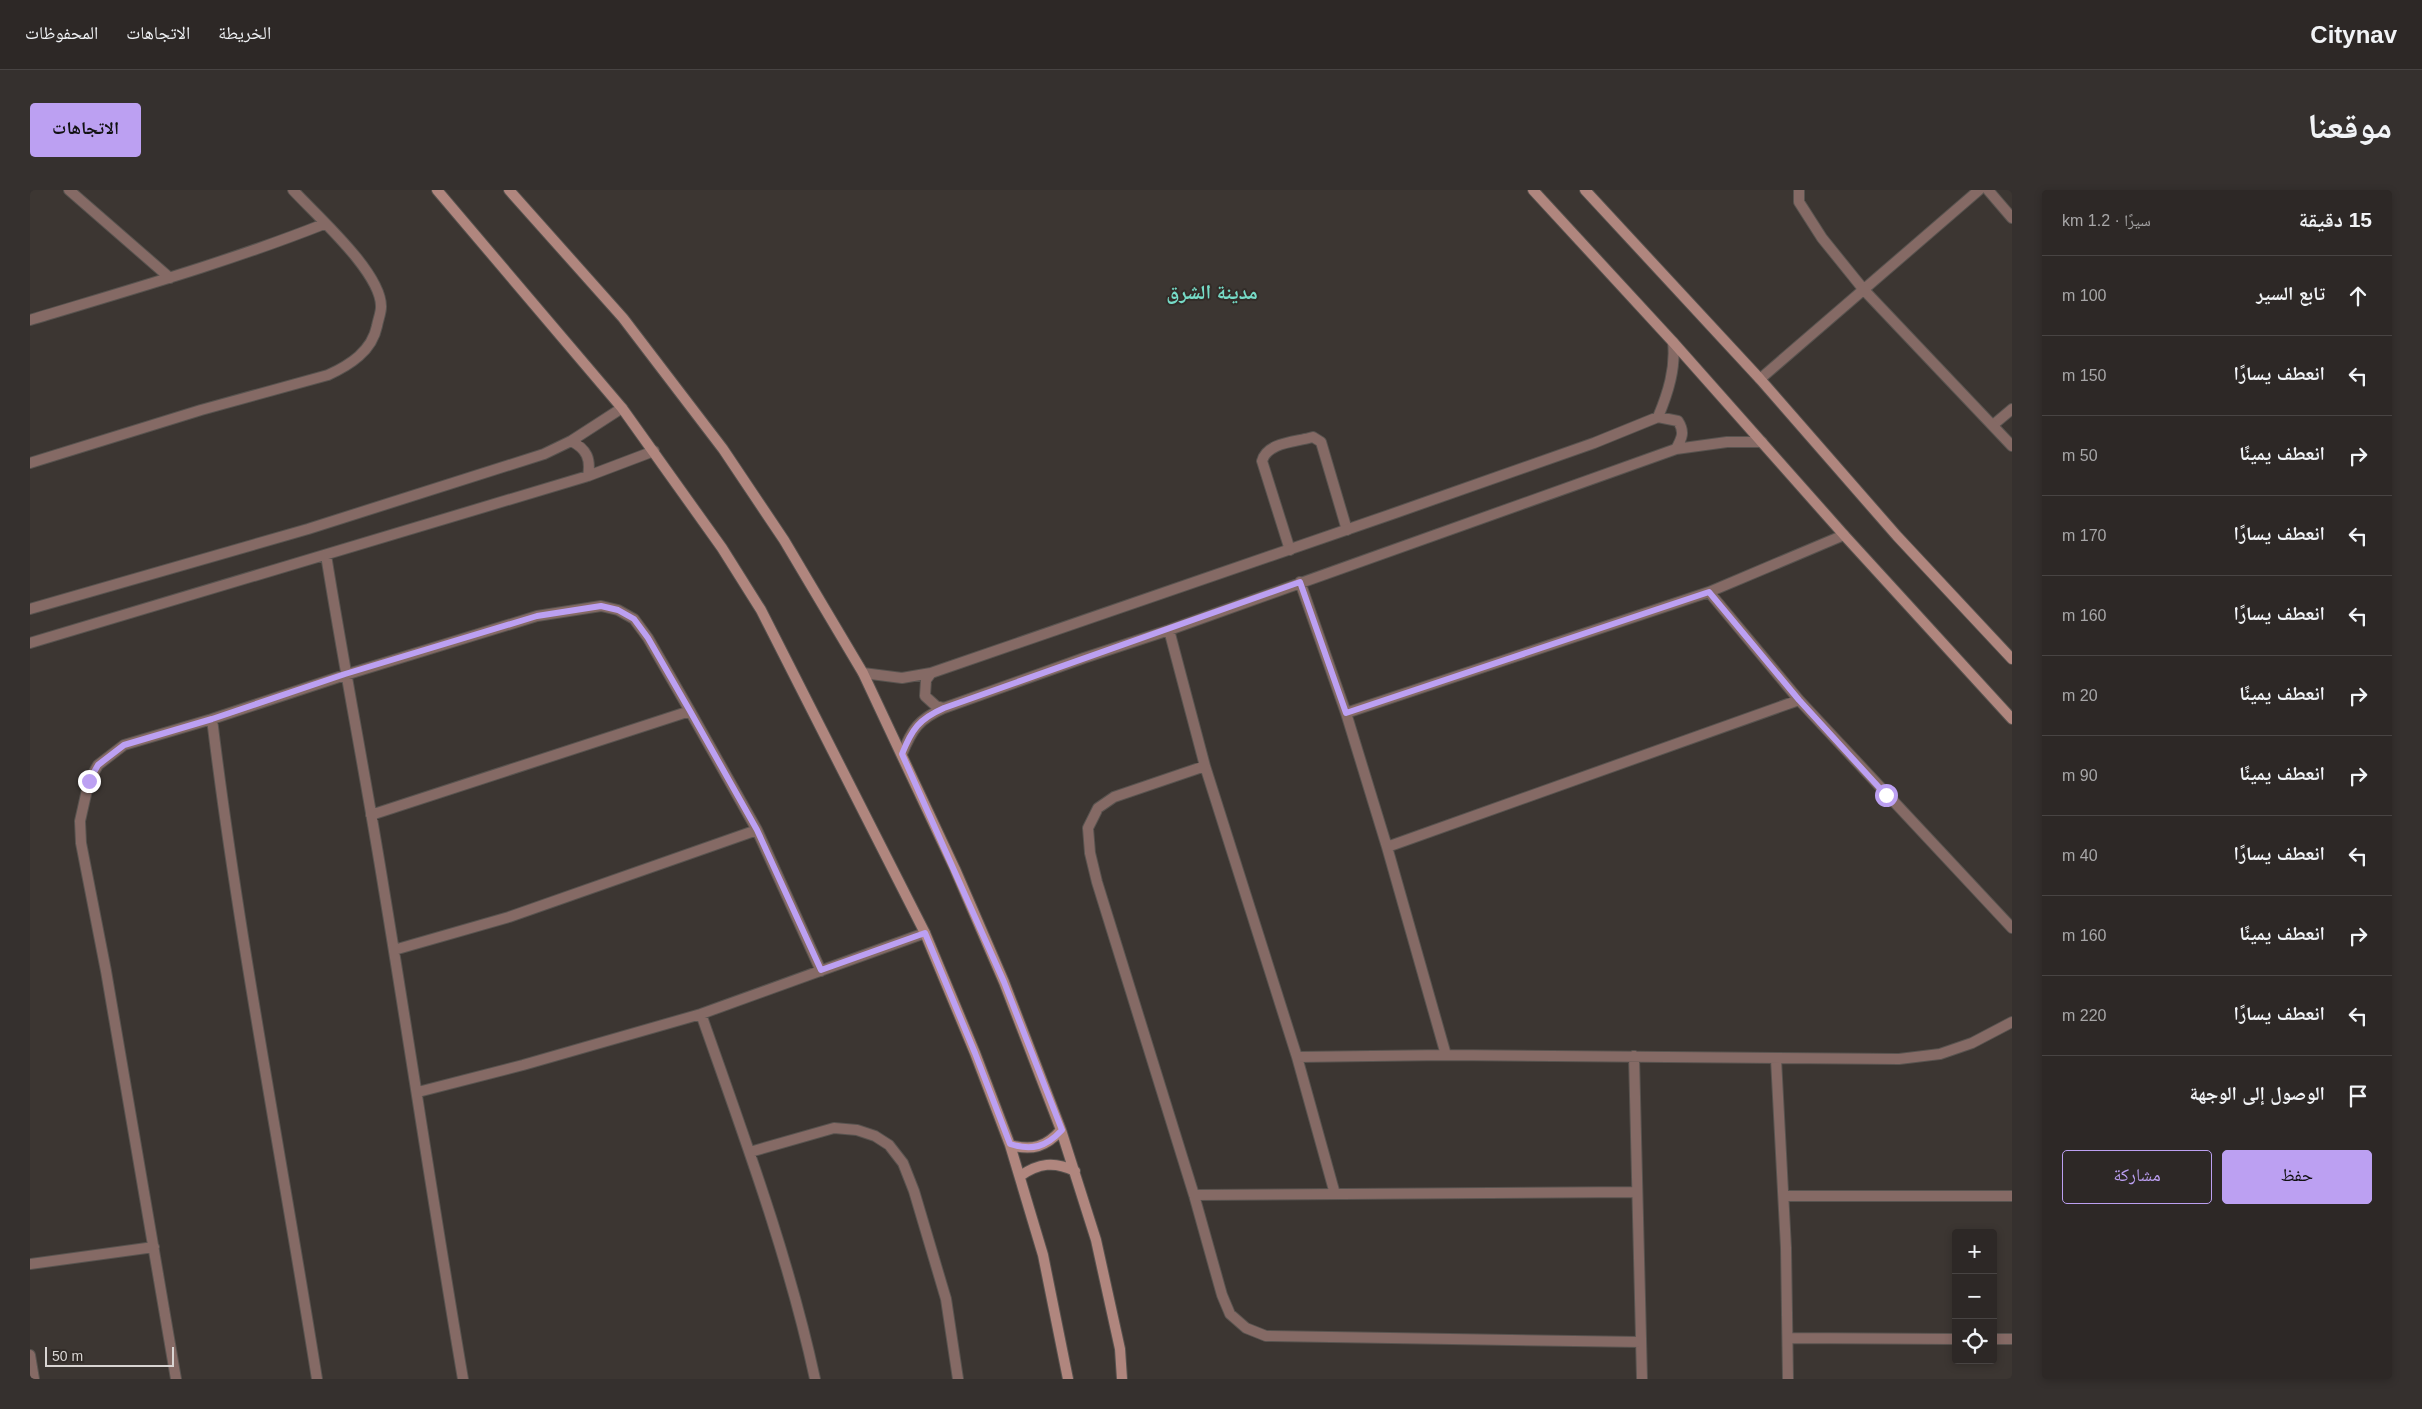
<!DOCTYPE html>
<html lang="ar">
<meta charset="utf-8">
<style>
:root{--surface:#2d2826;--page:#35302e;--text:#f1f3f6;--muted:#a7a6a7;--line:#484443;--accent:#bca0f2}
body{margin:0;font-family:Helvetica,"Noto Naskh Arabic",sans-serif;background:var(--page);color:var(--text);direction:rtl}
.controls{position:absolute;right:15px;bottom:15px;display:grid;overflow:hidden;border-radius:5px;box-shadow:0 2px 8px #0003}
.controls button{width:45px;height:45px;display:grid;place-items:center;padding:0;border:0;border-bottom:1px solid var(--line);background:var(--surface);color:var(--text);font:25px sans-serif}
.scale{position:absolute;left:15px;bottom:12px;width:129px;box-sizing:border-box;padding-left:5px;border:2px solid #d9d5d3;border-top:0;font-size:14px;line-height:18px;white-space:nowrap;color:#d9d5d3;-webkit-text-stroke:4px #322c28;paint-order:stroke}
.stop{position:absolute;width:15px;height:15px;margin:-11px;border:4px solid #bca0f2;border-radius:50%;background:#fff}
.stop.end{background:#bca0f2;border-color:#fff;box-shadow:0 1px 5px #0008}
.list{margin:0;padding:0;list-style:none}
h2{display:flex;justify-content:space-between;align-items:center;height:65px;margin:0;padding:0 20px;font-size:21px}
h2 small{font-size:16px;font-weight:400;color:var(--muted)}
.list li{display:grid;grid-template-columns:32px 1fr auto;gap:15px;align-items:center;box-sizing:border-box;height:80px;padding:0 20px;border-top:1px solid var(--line)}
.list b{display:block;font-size:19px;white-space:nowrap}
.list em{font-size:16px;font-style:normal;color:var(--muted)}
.actions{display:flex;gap:10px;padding:15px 20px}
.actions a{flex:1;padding:11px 0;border:1px solid var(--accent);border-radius:5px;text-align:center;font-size:18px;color:var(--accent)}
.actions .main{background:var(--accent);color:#111}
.icon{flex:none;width:28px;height:28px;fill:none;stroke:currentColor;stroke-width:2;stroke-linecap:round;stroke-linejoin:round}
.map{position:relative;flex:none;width:1982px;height:1189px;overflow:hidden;direction:ltr;border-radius:5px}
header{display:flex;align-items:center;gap:30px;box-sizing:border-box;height:70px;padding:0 25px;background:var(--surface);border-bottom:1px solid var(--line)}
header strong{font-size:24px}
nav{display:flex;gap:28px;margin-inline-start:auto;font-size:18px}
.intro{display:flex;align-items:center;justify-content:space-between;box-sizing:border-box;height:120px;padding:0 30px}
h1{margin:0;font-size:35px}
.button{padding:12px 22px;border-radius:5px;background:var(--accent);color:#111;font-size:18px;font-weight:700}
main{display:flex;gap:30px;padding:0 30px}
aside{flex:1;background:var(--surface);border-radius:5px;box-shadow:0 2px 8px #0003}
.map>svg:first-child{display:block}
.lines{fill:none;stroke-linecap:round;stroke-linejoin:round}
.lane-casing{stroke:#58534f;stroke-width:12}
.street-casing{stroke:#58534f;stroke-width:12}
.secondary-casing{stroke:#58534f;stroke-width:12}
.lane{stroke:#856a65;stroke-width:10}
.street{stroke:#856a65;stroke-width:10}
.secondary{stroke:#b0867e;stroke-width:10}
.route{stroke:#bca0f2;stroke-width:6}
.labels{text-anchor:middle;stroke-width:4;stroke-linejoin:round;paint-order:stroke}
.district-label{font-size:20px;font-weight:bold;fill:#76dbc7;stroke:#322c28}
</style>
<header>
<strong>Citynav</strong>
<nav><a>الخريطة</a><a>الاتجاهات</a><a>المحفوظات</a></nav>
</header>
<div class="intro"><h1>موقعنا</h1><a class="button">الاتجاهات</a></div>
<main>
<aside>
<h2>15 دقيقة<small>سيرًا · 1.2 km</small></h2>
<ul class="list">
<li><svg class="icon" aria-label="ahead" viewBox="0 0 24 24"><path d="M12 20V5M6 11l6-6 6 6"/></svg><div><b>تابع السير</b></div><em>100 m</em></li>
<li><svg class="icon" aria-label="left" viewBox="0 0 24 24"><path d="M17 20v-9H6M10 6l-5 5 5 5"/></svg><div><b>انعطف يسارًا</b></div><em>150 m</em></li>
<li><svg class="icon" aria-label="right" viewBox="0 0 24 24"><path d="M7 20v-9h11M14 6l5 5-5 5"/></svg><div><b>انعطف يمينًا</b></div><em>50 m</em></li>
<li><svg class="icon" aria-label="left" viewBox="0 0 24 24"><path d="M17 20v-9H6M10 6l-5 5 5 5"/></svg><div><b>انعطف يسارًا</b></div><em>170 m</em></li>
<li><svg class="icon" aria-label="left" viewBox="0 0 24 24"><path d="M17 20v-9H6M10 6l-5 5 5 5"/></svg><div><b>انعطف يسارًا</b></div><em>160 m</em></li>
<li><svg class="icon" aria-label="right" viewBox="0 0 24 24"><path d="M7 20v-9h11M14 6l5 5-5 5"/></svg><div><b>انعطف يمينًا</b></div><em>20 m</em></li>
<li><svg class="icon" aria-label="right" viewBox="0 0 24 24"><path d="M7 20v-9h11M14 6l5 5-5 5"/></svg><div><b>انعطف يمينًا</b></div><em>90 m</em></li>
<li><svg class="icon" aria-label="left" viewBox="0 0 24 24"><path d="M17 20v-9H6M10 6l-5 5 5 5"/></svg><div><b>انعطف يسارًا</b></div><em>40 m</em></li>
<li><svg class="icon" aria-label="right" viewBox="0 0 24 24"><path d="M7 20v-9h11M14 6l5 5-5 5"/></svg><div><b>انعطف يمينًا</b></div><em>160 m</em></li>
<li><svg class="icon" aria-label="left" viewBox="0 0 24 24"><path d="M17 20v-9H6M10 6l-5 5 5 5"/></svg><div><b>انعطف يسارًا</b></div><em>220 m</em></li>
<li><svg class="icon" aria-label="arrive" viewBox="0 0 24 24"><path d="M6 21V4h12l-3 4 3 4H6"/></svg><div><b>الوصول إلى الوجهة</b></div></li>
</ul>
<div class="actions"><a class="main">حفظ</a><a>مشاركة</a></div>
</aside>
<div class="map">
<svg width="1982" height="1189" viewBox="0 0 1982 1189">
<rect width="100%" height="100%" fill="#3c3632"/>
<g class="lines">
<defs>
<path id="lane" d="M1963 235 1982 219
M1260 360 1232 271C1237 253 1263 252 1279 248L1283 247 1291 252 1317 340"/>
<path id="street" d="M39 0 140 88
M1769 0V12L1792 48 1834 100 1982 256
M1958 0 1982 28
M0 130C99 100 198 72 294 34
M1730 189 1949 0
M1628 227 1648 231C1655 242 1652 248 1646 259
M541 251C557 259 561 269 558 286
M0 273 171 220 298 185C320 175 342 161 347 136 348 130 351 123 351 117 352 83 286 25 263 0
M296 365C314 477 336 588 354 700 381 863 405 1026 433 1189
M1270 392 1316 523 1357 657 1416 865
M1679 402 1769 510 1982 738
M0 419 278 339 514 264 541 251 592 218
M1139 440 1175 576 1267 867 1305 1004
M0 453 558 286 624 261
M833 483 872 488 901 483 1365 323 1564 253 1628 227C1638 203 1646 178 1643 152
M901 483 896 490 895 506 906 516 914 518
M1316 523 1679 402 1814 345
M182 529C209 750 252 969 287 1189
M872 564C882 539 889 529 914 518L1054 468 1139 440 1646 259 1697 252H1732
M1175 576 1084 607 1068 618 1058 638 1060 663 1067 692 1164 1005 1192 1105 1200 1124 1216 1138 1236 1146 1611 1152
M341 625 660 521
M1357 657 1769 510
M364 760 479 727 727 640
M671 824C713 944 758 1064 785 1189
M1604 866 1612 1189
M1267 867 1416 865 1869 869 1910 864 1942 853 1982 832
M1746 869 1756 1058 1758 1189
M388 902 493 875 671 824 895 743
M720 962 804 938 827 940 845 946 859 955 873 973 884 1001 916 1109 928 1189
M1164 1005 1607 1002
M1754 1006H1982
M0 1074 124 1057
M1758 1148 1926 1149
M1963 1149H1982
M0 1165 4 1189
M146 1189 76 781 51 653 50 631 59 591 68 575 94 555 182 529 315 485 507 426 571 416 588 420 604 429 618 448 660 521 727 640 791 781"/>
<path id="secondary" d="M407 0 592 218 692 358 731 420 895 743 945 863 980 955 1013 1065 1038 1189
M479 0 593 128 693 259 754 350 833 483 925 679 974 792 1031 940 1066 1050 1090 1159 1092 1189
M1503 0 1643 152 1814 345 1982 529
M1555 0 1730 189 1867 346 1982 469
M980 955C1002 961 1016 957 1031 940
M990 986C1009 973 1024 971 1045 981"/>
</defs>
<use href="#lane" class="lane-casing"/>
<use href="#street" class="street-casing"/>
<use href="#secondary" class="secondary-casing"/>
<use href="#lane" class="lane"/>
<use href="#street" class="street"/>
<use href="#secondary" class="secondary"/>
</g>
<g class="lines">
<path class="route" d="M59 591 68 575 94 555 182 529 315 484 507 426 571 416 588 420 604 429 618 448 660 521 727 640 791 780 895 743 945 863 980 954C1002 961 1016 957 1032 940L974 792 872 564C882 539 889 529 914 518L1270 392 1316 523 1679 402 1769 510 1856 605"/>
</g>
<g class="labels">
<g class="district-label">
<text x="1182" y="109">مدينة الشرق</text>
</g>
</g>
</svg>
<div class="controls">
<button>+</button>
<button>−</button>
<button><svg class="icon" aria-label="locate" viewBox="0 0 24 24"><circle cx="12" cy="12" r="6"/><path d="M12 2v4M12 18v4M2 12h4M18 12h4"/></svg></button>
</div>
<div class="scale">50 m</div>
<div class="stop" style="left:1856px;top:605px"></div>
<div class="stop end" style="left:59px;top:591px"></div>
</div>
</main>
